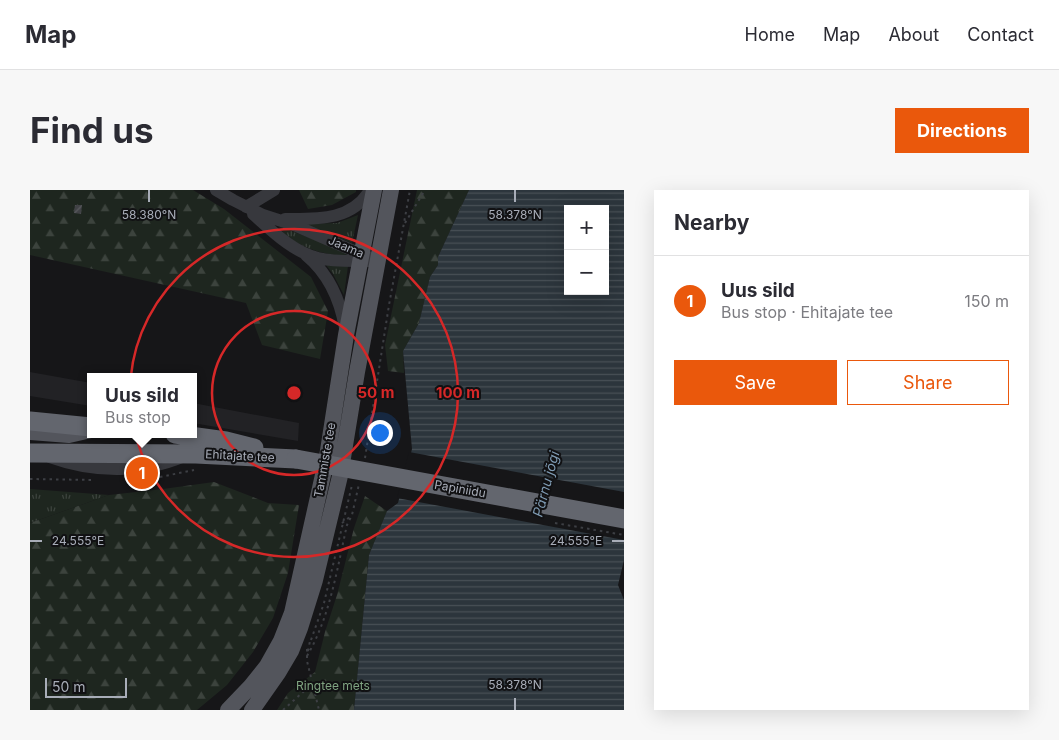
<!DOCTYPE html>
<meta charset="utf-8">
<style>
:root{--surface:#fff;--page:#f7f7f7;--text:#2b2b33;--muted:#7c7c81;--line:#e1e1e2;--accent:#ea580c}
body{margin:0;font-family:Inter,sans-serif;background:var(--page);color:var(--text)}
.controls{position:absolute;right:15px;top:15px;display:grid;overflow:hidden;border-radius:0px;box-shadow:0 5px 20px #0002}
.controls button{width:45px;height:45px;display:grid;place-items:center;padding:0;border:0;border-bottom:1px solid var(--line);background:var(--surface);color:var(--text);font:25px sans-serif}
.scale{position:absolute;left:15px;bottom:12px;width:82px;box-sizing:border-box;padding-left:5px;border:2px solid #a8adb8;border-top:0;font-size:14px;line-height:18px;white-space:nowrap;color:#a8adb8;-webkit-text-stroke:4px #111113;paint-order:stroke}
.you{position:absolute;left:349px;top:242px;width:18px;height:18px;margin:-12px;border:4px solid #fff;border-radius:50%;background:#1a73e8;box-shadow:0 0 0 8px #1a73e833}
.badge{display:grid;place-items:center;width:32px;height:32px;border-radius:50%;background:var(--accent);color:#fff;font-size:16px;font-weight:700}
.pin{position:absolute;translate:-50% -50%;border:2px solid #fff;box-shadow:0 1px 5px #0006}
.popup{position:absolute;left:57px;top:183px;width:110px;height:65px;box-sizing:border-box;display:grid;place-content:center;border-radius:0px;background:var(--surface);filter:drop-shadow(0 1px 4px #0005);font-size:16px;white-space:nowrap;color:var(--muted)}
.popup b{font-size:19px;color:var(--text)}
.popup::after{content:'';position:absolute;left:50%;top:100%;margin-left:-10px;border:10px solid transparent;border-top-color:var(--surface)}
.list{margin:0;padding:0;list-style:none}
h2{display:flex;justify-content:space-between;align-items:center;height:65px;margin:0;padding:0 20px;font-size:21px}
h2 small{font-size:16px;font-weight:400;color:var(--muted)}
.list li{display:grid;grid-template-columns:32px 1fr auto;gap:15px;align-items:center;box-sizing:border-box;height:90px;padding:0 20px;border-top:1px solid var(--line)}
.list b{display:block;font-size:19px;white-space:nowrap}
.list p{margin:0;font-size:16px;white-space:nowrap;color:var(--muted)}
.list em{font-size:16px;font-style:normal;color:var(--muted)}
.actions{display:flex;gap:10px;padding:15px 20px}
.actions a{flex:1;padding:11px 0;border:1px solid var(--accent);border-radius:0px;text-align:center;font-size:18px;color:var(--accent)}
.actions .main{background:var(--accent);color:#fff}
.map{position:relative;flex:none;width:594px;height:520px;overflow:hidden;border-radius:0px}
header{display:flex;align-items:center;gap:30px;box-sizing:border-box;height:70px;padding:0 25px;background:var(--surface);border-bottom:1px solid var(--line)}
header strong{font-size:24px}
nav{display:flex;gap:28px;margin-inline-start:auto;font-size:18px}
.intro{display:flex;align-items:center;justify-content:space-between;box-sizing:border-box;height:120px;padding:0 30px}
h1{margin:0;font-size:35px}
.button{padding:12px 22px;border-radius:0px;background:var(--accent);color:#fff;font-size:18px;font-weight:700}
main{display:flex;gap:30px;padding:0 30px}
aside{flex:1;background:var(--surface);border-radius:0px;box-shadow:0 5px 20px #0002}
.map>svg:first-child{display:block}
.built{fill:#222225}
.grass{fill:url(#grass-tufts)}
.forest{fill:url(#forest-firs)}
.water{fill:url(#water-rules);fill-rule:evenodd}
.pier{fill:#161618}
.building{fill:url(#building-hatch)}
.lines{fill:none;stroke-linecap:round;stroke-linejoin:round}
.path{stroke:#3d3f44;stroke-width:2;stroke-dasharray:2.5 4;stroke-linecap:butt}
.minor{stroke:#37383d;stroke-width:12}
.major{stroke:#53555c;stroke-width:16}
.highway{stroke:#63666e;stroke-width:19}
.path-bridge{stroke:#3d3f44;stroke-width:2;stroke-dasharray:2.5 4;stroke-linecap:butt}
.highway-bridge{stroke:#63666e;stroke-width:19}
.ticks{fill:none;stroke:#a8adb8;stroke-width:2}
.ring{fill:none;stroke:#d62828;stroke-width:2.5}
.labels{text-anchor:middle;stroke-width:4;stroke-linejoin:round;paint-order:stroke}
.street-label{font-size:12px;fill:#a8adb8;stroke:#111113}
.park-label{font-size:12px;fill:#7fa381;stroke:#111113}
.water-label{font-size:14px;font-style:italic;fill:#7f9bb3;stroke:#111113}
.ticks-label{font-size:12px;text-anchor:middle;fill:#a8adb8;stroke:#111113;stroke-width:4;stroke-linejoin:round;paint-order:stroke}
.centre{fill:#d62828;stroke:#111113;stroke-width:2.5}
.ring-label{font-size:15px;text-anchor:middle;font-weight:bold;fill:#d62828;stroke:#111113;stroke-width:4;stroke-linejoin:round;paint-order:stroke}
</style>
<header>
<strong>Map</strong>
<nav><a>Home</a><a>Map</a><a>About</a><a>Contact</a></nav>
</header>
<div class="intro"><h1>Find us</h1><a class="button">Directions</a></div>
<main>
<div class="map">
<svg width="594" height="520" viewBox="0 0 594 520">
<defs>
<pattern id="grass-tufts" width="24" height="20" patternUnits="userSpaceOnUse" patternTransform="scale(1.25)"><rect width="24" height="20" fill="#1e261f"/><path d="M3 7l-1-3M5 7V3M7 7l1-3M15 17l-1-3M17 17v-4M19 17l1-3" fill="none" stroke="#3c433d"/></pattern>
<pattern id="forest-firs" width="22" height="20" patternUnits="userSpaceOnUse" patternTransform="scale(1.25)"><rect width="22" height="20" fill="#1e261f"/><path d="M5 1l3.5 6h-7zM16 11l3.5 6h-7z" fill="#3c433d"/></pattern>
<pattern id="water-rules" width="6" height="5" patternUnits="userSpaceOnUse" patternTransform="scale(1.25)"><rect width="6" height="5" fill="#2c353c"/><path d="M0 2.5h6" fill="none" stroke="#485056"/></pattern>
<pattern id="building-hatch" width="6" height="6" patternUnits="userSpaceOnUse" patternTransform="scale(1.25)"><rect width="6" height="6" fill="#404145"/><path d="M-1 1l2-2M0 6l6-6M5 7l2-2" fill="none" stroke="#595a5e"/></pattern>
</defs>
<rect width="100%" height="100%" fill="#161618"/>
<path class="built" d="M0 182 61 193V216L0 206Z
M163 213 269 233 268 251 163 233Z"/>
<path class="grass" d="M328 25 322 53 274 34 307 33Z
M249 37 254 38 321 64C300 69 260 55 249 37Z
M296 75 318 76 314 105 303 84Z
M0 299 79 305 0 333Z"/>
<path class="forest" d="M0 0H163L194 19 281 87 298 121 290 169 232 155 216 113 0 65Z
M269 0H326V2L302 15 278 19Z
M387 0H439L408 67V75L400 87 389 133 373 161 374 183 358 181 355 155Z
M184 292 238 313 269 315 258 383 243 428 223 462 197 495 167 520H0V333L79 305 133 299Z
M335 306 357 321 339 365 324 520H247L258 503 285 482 295 442 307 405 324 338Z"/>
<path class="water" d="M439 0H594V370L588 395 594 410V520H324L339 365 357 321 368 313 382 259 373 161 389 133 400 87 408 75V67ZM538 19H575V101H538Z"/>
<path class="pier" d="M379 262 594 302V350L367 308Z"/>
<path class="building" d="M45 15H52L51 24 44 23Z"/>
<g class="lines">
<path class="path" d="M375 33 395 0
M335 268 359 115 380 0
M130 287 164 280
M0 289 65 290
M312 333 321 326
M277 459V471L289 520
M278 461 280 451
M277 466C300 427 307 379 317 335L322 325 329 294
M253 520 282 494"/>
<path class="minor" d="M186 0 203 10 233 25 264 35 347 71
M216 17 244 0
M223 24C242 41 263 62 288 68 304 72 323 71 339 71
M255 29C287 29 322 31 340 0
M276 65C299 84 310 109 315 138
M20 267C61 282 112 284 152 267"/>
<path class="major" d="M0 242 39 245 61 240
M198 520 221 496 237 476 251 451 262 423 297 267 316 145 344 0
M222 520 248 483 261 461 270 438 285 390 310 286 327 182 361 0"/>
<path class="highway" d="M0 231 61 237
M145 244 196 251 224 258
M0 263 166 264 266 269"/>
<path class="path-bridge" d="M525 333 594 345
M281 450 294 413 322 295"/>
<path class="highway-bridge" d="M266 269 594 329"/>
</g>
<path class="ticks" d="M119 0V12M485 0V12M0 351H12M582 351H594M485 508V520"/>
<g class="ring">
<circle cx="264" cy="203" r="82"/>
<circle cx="264" cy="203" r="164"/>
</g>
<g class="labels">
<g class="street-label">
<text transform="translate(316 57) rotate(23)" y="4">Jaama</text>
<text transform="translate(210 266) rotate(3)" y="4">Ehitajate tee</text>
<text transform="translate(295 270) rotate(-80)" y="4">Tammiste tee</text>
<text transform="translate(430 299) rotate(10)" y="4">Papiniidu</text>
</g>
<g class="park-label">
<text x="303" y="500">Ringtee mets</text>
</g>
<g class="water-label">
<text transform="translate(516 294) rotate(-75)" y="5">Pärnu jõgi</text>
</g>
</g>
<g class="ticks-label">
<text x="119" y="29">58.380°N</text>
<text x="485" y="29">58.378°N</text>
<text x="546" y="355">24.555°E</text>
<text x="48" y="355">24.555°E</text>
<text x="485" y="499">58.378°N</text>
</g>
<circle cx="264" cy="203" r="8" class="centre"/>
<g class="ring-label">
<text x="346" y="208">50 m</text>
<text x="428" y="208">100 m</text>
</g>
</svg>
<div class="controls">
<button>+</button>
<button>−</button>
</div>
<div class="scale">50 m</div>
<div class="you"></div>
<div class="pin badge" style="left:112px;top:283px">1</div>
<div class="popup"><b>Uus sild</b>Bus stop</div>
</div>
<aside>
<h2>Nearby<small></small></h2>
<ul class="list">
<li><span class="badge">1</span><div><b>Uus sild</b><p>Bus stop · Ehitajate tee</p></div><em>150 m</em></li>
</ul>
<div class="actions"><a class="main">Save</a><a>Share</a></div>
</aside>
</main>
